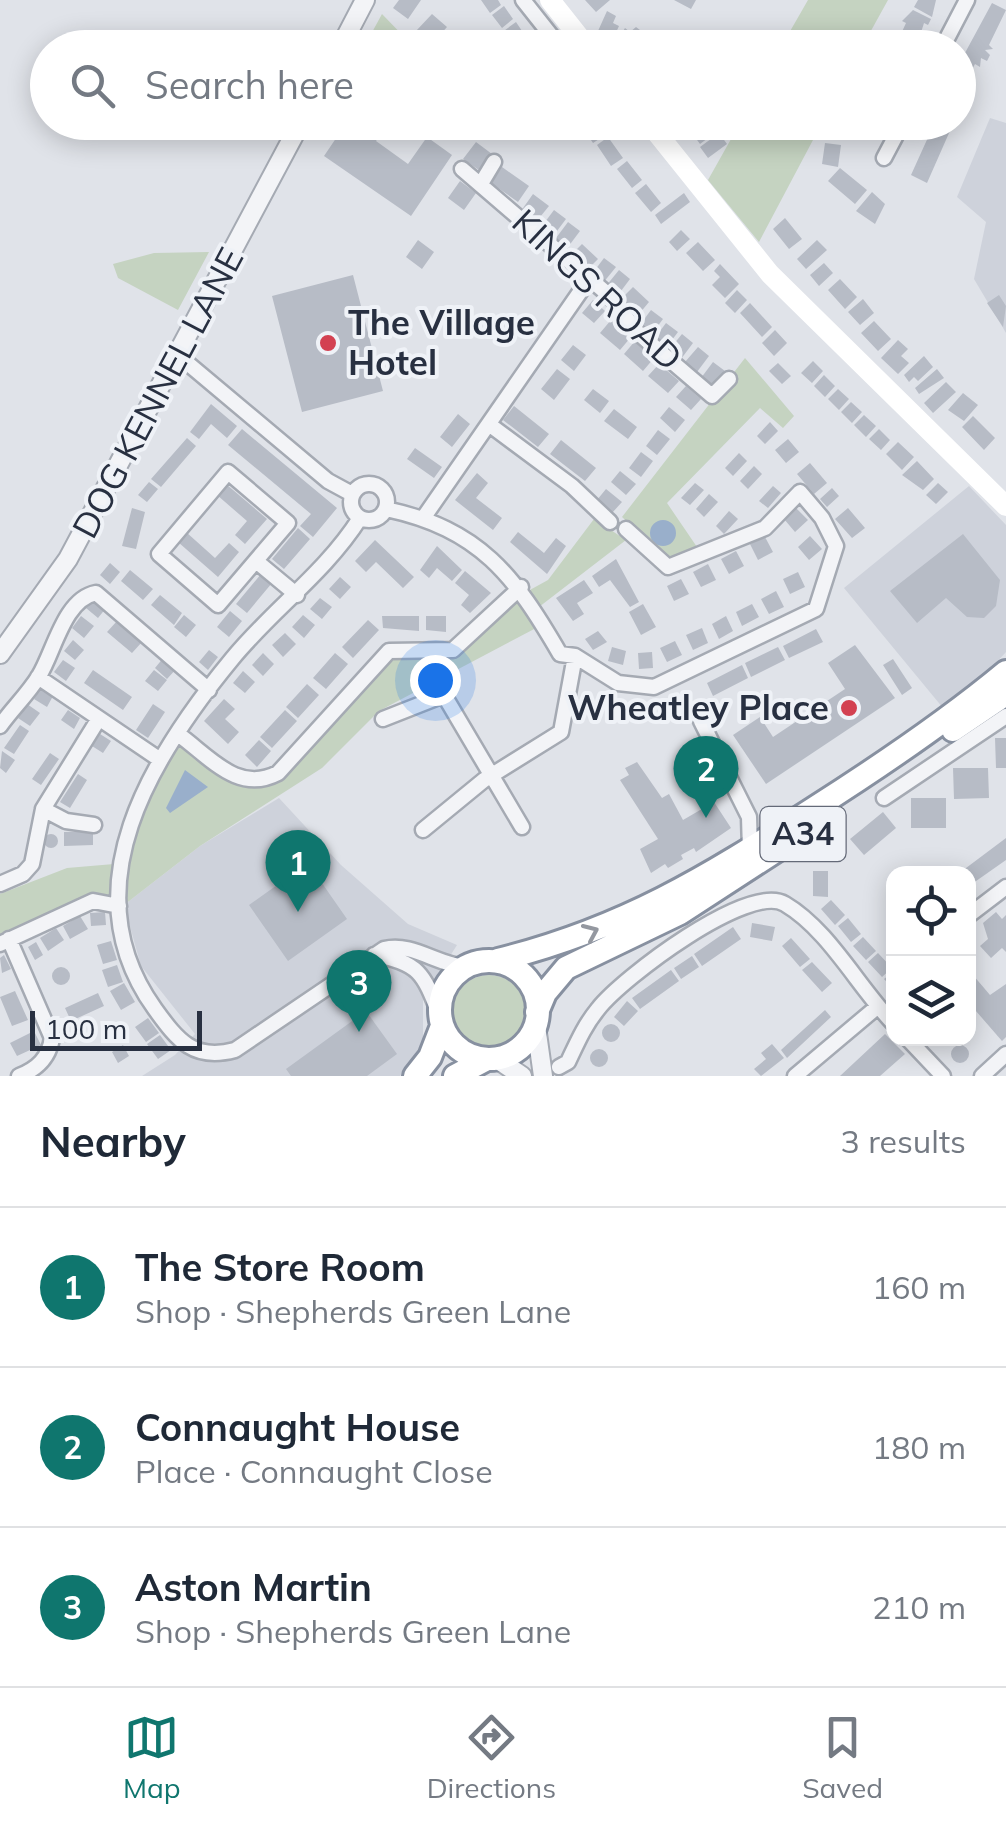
<!DOCTYPE html>
<meta charset="utf-8">
<style>
:root{--surface:#fff;--page:#f2f2f3;--text:#1f2937;--muted:#747a83;--line:#e0e1e3;--accent:#0f766e}
body{margin:0;font-family:Mulish,sans-serif;background:var(--page);color:var(--text)}
.controls{position:absolute;right:30px;bottom:30px;display:grid;overflow:hidden;border-radius:20px;box-shadow:0 5px 25px #0003}
.controls button{width:90px;height:90px;display:grid;place-items:center;padding:0;border:0;border-bottom:2px solid var(--line);background:var(--surface);color:var(--text);font:50px sans-serif}
.scale{position:absolute;left:30px;bottom:25px;width:172px;box-sizing:border-box;padding-left:10px;border:5px solid #283041;border-top:0;font-size:28px;line-height:35px;white-space:nowrap;color:#283041;-webkit-text-stroke:8px #eff2f7;paint-order:stroke}
.you{position:absolute;left:435px;top:680px;width:35px;height:35px;margin:-25px;border:8px solid #fff;border-radius:50%;background:#1a73e8;box-shadow:0 0 0 15px #1a73e833}
.badge{display:grid;place-items:center;width:65px;height:65px;border-radius:50%;background:var(--accent);color:#fff;font-size:32px;font-weight:700}
.pin{position:absolute;translate:-50% -82px;filter:drop-shadow(0 2px 5px #0008)}
.pin::after{content:'';position:absolute;top:52px;width:35px;height:30px;background:inherit;clip-path:polygon(0 0,100% 0,50% 100%)}
.list{margin:0;padding:0;list-style:none}
h2{display:flex;justify-content:space-between;align-items:center;height:130px;margin:0;padding:0 40px;font-size:42px}
h2 small{font-size:32px;font-weight:400;color:var(--muted)}
.list li{display:grid;grid-template-columns:65px 1fr auto;gap:30px;align-items:center;box-sizing:border-box;height:160px;padding:0 40px;border-top:2px solid var(--line)}
.list b{display:block;font-size:38px;white-space:nowrap}
.list p{margin:0;font-size:32px;white-space:nowrap;color:var(--muted)}
.list em{font-size:32px;font-style:normal;color:var(--muted)}
.icon{flex:none;width:55px;height:55px;fill:none;stroke:currentColor;stroke-width:2;stroke-linecap:round;stroke-linejoin:round}
.map{position:relative;flex:none;width:1006px;height:1076px;overflow:hidden}
.search{position:absolute;background:var(--surface);box-shadow:0 5px 25px #0003;left:30px;right:30px;top:30px;height:110px;display:flex;align-items:center;gap:25px;box-sizing:border-box;padding:0 35px;border-radius:55px;color:var(--muted);font-size:38px}
.sheet{height:610px;background:var(--surface)}
nav{display:flex;justify-content:space-around;align-items:center;box-sizing:border-box;height:140px;border-top:2px solid var(--line);background:var(--surface);font-size:28px;color:var(--muted)}
nav a{display:grid;justify-items:center;gap:5px}
nav .on{color:var(--accent)}
.map>svg:first-child{display:block}
.built{fill:#ced2db}
.green{fill:#c5d3c1}
.water{fill:#99afcb}
.building{fill:#b7bcc6}
.lines{fill:none;stroke-linecap:round;stroke-linejoin:round}
.minor-casing{stroke:#a5aab3;stroke-width:19}
.tertiary-casing{stroke:#a5aab3;stroke-width:22}
.trunk-casing{stroke:#8790a0;stroke-width:28}
.minor{stroke:#f3f4f7;stroke-width:14}
.tertiary{stroke:#f3f4f7;stroke-width:18}
.secondary{stroke:#fff;stroke-width:20}
.trunk{stroke:#fff;stroke-width:22}
.oneway{stroke:#9498a0}
.poi-dot{fill:#d34151;stroke:#eff2f7;stroke-width:4}
.labels{text-anchor:middle;stroke-width:8;stroke-linejoin:round;paint-order:stroke}
.shield{fill:#eff2f7;stroke:#646a78;stroke-width:2.5}
.shield-label{font-size:32px;font-weight:bold;fill:#283041}
.street-label{font-size:35px;fill:#283041;stroke:#eff2f7}
.poi-label{font-size:35px;font-weight:bold;fill:#283041;stroke:#eff2f7;text-anchor:start}
</style>
<div class="map">
<svg width="1006" height="1076" viewBox="0 0 1006 1076">
<rect width="100%" height="100%" fill="#e0e3e9"/>
<path class="built" d="M990 118 1006 123V333L974 279 986 222 957 197Z
M969 486 1006 525V652L971 690 943 708 844 588Z
M279 798 341 865 408 924 457 945 423 999V1042L400 1076H142L175 1055 195 1034 141 966 124 905 200 846Z"/>
<path class="green" d="M808 0H888L862 47H781Z
M382 14 414 47H364Z
M740 123H822L759 242 708 180Z
M209 252 178 310 118 278 113 264 154 253Z
M745 358 794 416 783 428 760 408 667 503 697 547 669 561 622 517Z
M594 519 626 540 539 607 528 591 548 580Z
M519 595 538 627 379 711 322 768 200 846 124 905C126 836 144 800 181 744 222 777 224 786 278 780L393 656 455 654Z
M114 864V899L0 939V894L67 868Z
M453 1011a36 36 0 1 1 72 0a36 36 0 1 1-72 0Z"/>
<path class="water" d="M650 533a13 13 0 1 1 26 0a13 13 0 1 1-26 0Z
M185 770 208 787 170 813 166 808Z"/>
<path class="building" d="M399 0H421L408 19 393 8Z
M481 0H498L501 5 490 13Z
M585 0H610L596 12Z
M674 0H696L691 9Z
M918 0H936L932 17 914 7Z
M992 3 1006 10 989 45 993 49 985 50 990 55 987 61 981 58 980 67 975 64 959 93V64Z
M504 6 513 19 502 28 492 15Z
M913 10 931 19 928 25 924 23 917 45 900 36 906 23 902 21Z
M607 11 616 16 613 23 619 26 613 39 598 31Z
M432 14 447 27 431 45 416 31Z
M516 22 524 34 509 44 501 33Z
M636 27 644 33 637 42 641 48H622L617 41 625 28 630 32Z
M527 36 535 48H517L515 44Z
M893 37 914 48H888Z
M347 122H389L376 141 408 164 427 137 452 155 411 216 324 156Z
M579 122H594L604 136 593 143Z
M684 122H710L712 135 700 144Z
M844 122H857L864 126 855 139 840 131Z
M935 122 953 124 927 183 911 175Z
M719 133 727 144 708 158 700 147Z
M608 137 623 158 611 166 597 145Z
M476 142 492 154 479 170 463 159Z
M825 143 841 145 838 167 822 164Z
M627 161 642 180 632 188 617 169Z
M502 167 529 186 518 202 491 183Z
M840 168 867 190 855 204 828 181Z
M460 181 476 193 464 210 448 198Z
M646 184 661 203 651 212 635 193Z
M872 192 885 204 875 224 856 211Z
M684 193 690 202 661 224 655 215Z
M533 194 549 206 536 222 521 211Z
M554 210 566 219 554 235 542 226Z
M785 218 802 239 789 249 773 229Z
M568 222 580 231 568 247 556 238Z
M681 230 690 239 677 251 669 242Z
M418 240 434 252 422 269 406 257Z
M817 240 827 250 806 269 797 259Z
M698 242 715 260 703 271 686 253Z
M582 244 598 259 587 270 571 255Z
M604 258 616 267 603 283 592 274Z
M824 263 833 273 819 286 810 275Z
M720 264 739 284 725 298 712 285 720 277 714 271Z
M619 270 630 279 618 295 606 286Z
M353 275 383 391 302 412 272 296Z
M840 279 857 297 845 309 828 290Z
M633 287 649 302 639 314 622 298Z
M737 290 747 300 735 313 725 303Z
M999 295 1006 306 1003 327 987 303Z
M863 299 874 313 860 325 848 312Z
M593 300 605 311 594 323 582 313Z
M750 303 772 327 762 337 740 313Z
M651 310 663 319 651 335 639 326Z
M611 320 631 337 620 350 600 333Z
M874 321 891 339 878 351 861 333Z
M666 323 678 332 666 348 654 339Z
M775 330 787 343 774 356 762 343Z
M682 334 693 343 681 359 669 350Z
M898 340 908 349 901 356 909 363 898 374 881 358Z
M635 341 654 358 643 371 624 354Z
M573 345 586 355 574 371 561 360Z
M698 347 709 356 697 372 685 362Z
M924 356 933 367 918 381 914 377 909 382 904 375Z
M813 361 823 371 812 383 801 373Z
M713 362 725 371 713 387 701 378Z
M778 363 791 376 782 384 769 371Z
M659 364 679 381 668 393 648 376Z
M557 369 570 379 554 400 541 389Z
M937 369 944 378 919 394 915 388Z
M824 375 835 386 825 397 814 386Z
M946 382 956 392 933 413 924 403Z
M686 386 701 399 691 410 676 397Z
M593 389 609 401 600 413 584 400Z
M838 389 849 399 839 410 828 399Z
M963 393 978 405 964 421 948 410Z
M851 402 862 412 852 423 841 412Z
M211 404 237 426 227 438 211 424 199 439 190 432Z
M514 406 549 434 538 447 503 420Z
M669 407 685 420 675 432 660 418Z
M614 409 637 427 628 439 604 421Z
M458 414 470 424 452 447 440 437Z
M864 415 876 426 866 437 854 425Z
M973 416 995 438 984 450 962 427Z
M770 422 778 431 765 444 757 436Z
M242 429 337 508 313 537 300 526 311 514 228 445Z
M879 429 890 440 881 450 869 439Z
M658 430 670 439 657 455 646 446Z
M187 438 196 446 161 487 151 479Z
M788 439 799 452 786 463 775 450Z
M561 440 596 468 585 481 550 454Z
M898 442 914 457 902 470 886 454Z
M415 448 442 467 434 478 407 459Z
M641 452 653 461 641 477 629 468Z
M739 453 747 461 733 476 725 468Z
M917 461 934 479 923 490 902 475Z
M810 463 827 483 814 494 797 474Z
M754 466 762 474 748 489 740 481Z
M620 471 636 484 626 495 611 482Z
M477 473 488 483 476 498 502 518 493 530 455 500Z
M149 482 158 489 147 502 138 495Z
M695 483 704 490 690 505 681 498Z
M938 483 948 492 936 504 926 495Z
M226 484 267 519 245 544 235 535 247 521 217 495Z
M773 486 781 493 768 508 759 501Z
M832 488 839 496 827 507 820 499Z
M606 489 622 502 612 513 597 500Z
M709 494 718 502 704 517 696 509Z
M132 508 145 512 136 549 122 546Z
M796 508 808 520 795 532 784 519Z
M848 508 865 528 852 538 835 519Z
M729 511 738 519 724 534 716 526Z
M298 528 310 539 284 569 272 559Z
M186 532 215 558 229 543 239 552 218 577 178 542Z
M518 532 544 553 556 538 566 546 547 574 510 542Z
M963 534 1000 580 996 606 984 618 967 617 946 598 917 623 890 591Z
M810 536 822 549 809 560 798 547Z
M765 537 773 552 758 560 750 544Z
M375 540 414 577 403 588 376 562 366 572 355 561Z
M437 546 462 570 452 581 437 568 429 578 420 570Z
M736 551 744 566 729 574 721 559Z
M616 559 639 602 630 607 610 580 599 587 592 576Z
M110 563 120 572 110 584 100 575Z
M708 564 716 580 701 587 693 572Z
M130 570 153 589 143 600 121 581Z
M465 571 491 593 470 613 461 605 469 595 455 583Z
M798 572 805 587 790 594 783 579Z
M261 574 272 583 247 613 236 604Z
M340 577 351 587 340 599 329 589Z
M681 579 689 594 674 601 667 586Z
M584 580 593 593 577 603 584 614 573 621 556 598Z
M776 591 784 607 769 614 761 599Z
M160 595 182 613 174 625 151 605Z
M95 598 106 608 98 618 86 608Z
M320 598 332 607 322 619 310 609Z
M643 604 656 627 641 635 629 612Z
M752 604 759 617 742 626 736 612Z
M230 611 242 621 229 637 217 627Z
M184 615 196 625 186 637 174 627Z
M303 615 315 625 304 638 292 627Z
M81 616 94 626 84 638 72 628Z
M382 616H419V631L383 628Z
M426 616H446V632L426 630Z
M726 616 733 631 719 639 712 624Z
M368 620 379 630 353 658 342 647Z
M117 621 142 642 132 653 107 632Z
M702 628 708 643 693 650 686 635Z
M816 629 823 642 789 658 783 646Z
M598 631 607 642 593 650 585 639Z
M285 633 296 644 283 657 272 645Z
M73 640 84 650 75 660 64 651Z
M675 641 682 655 667 662 660 648Z
M855 645 895 698 766 784 733 735 760 717 773 737 845 689 828 663Z
M612 647 626 651 623 665 608 661Z
M778 647 785 660 751 677 745 663Z
M209 650 218 657 208 670 199 662Z
M652 652 653 668 639 669 638 653Z
M263 653 274 664 263 676 252 665Z
M335 653 348 664 326 689 313 678Z
M164 657 177 668 167 679 155 668Z
M893 659 912 688 902 695 883 665Z
M63 660 75 668 66 681 54 672Z
M742 665 748 678 713 696 707 683Z
M93 670 132 697 123 710 84 683Z
M154 670 167 680 158 691 145 681Z
M243 671 255 682 245 693 233 683Z
M307 684 319 695 298 718 286 707Z
M41 688 53 696 47 707 34 699Z
M224 699 235 709 225 719 239 732 228 744 204 721Z
M27 704 40 713 30 726 18 718Z
M153 704 165 712 148 738 136 730Z
M68 710 80 718 74 729 61 720Z
M285 710 297 721 272 748 260 737Z
M20 725 29 731 14 754 4 748Z
M100 734 111 741 103 753 92 746Z
M995 738H1006V768H996Z
M259 740 271 751 257 767 245 755Z
M2 751 15 760 6 773 0 768Z
M50 753 59 759 41 785 32 779Z
M637 762 662 798 669 794 683 820 714 802 731 828 696 852 694 848 681 855 683 859 668 868 665 864 651 873 640 849 658 839 620 780 629 775 625 768Z
M953 768H988L989 798 954 799Z
M78 774 87 780 70 808 60 802Z
M911 798H946V828H911Z
M883 812 896 828 864 855 850 839Z
M93 831V845L64 846V832Z
M44 841a7 7 0 1 1 14 0a7 7 0 1 1-14 0Z
M1006 838V860L969 886V874H958Z
M308 863 347 919 288 961 249 905Z
M813 871H828V897L813 896Z
M831 900 845 915 835 925 821 909Z
M105 912 106 925 91 926 90 913Z
M996 912 1002 919 1006 915V952L1002 948 991 958 980 946 988 939 983 923Z
M80 916 88 929 70 939 63 926Z
M848 918 861 934 851 942 838 926Z
M752 923 775 927 772 941 750 937Z
M733 927 741 939 702 966 694 954Z
M56 928 64 940 48 951 40 938Z
M863 937 876 951 866 960 853 946Z
M791 938 810 959 800 967 782 946Z
M111 941 117 960 103 964 97 945Z
M36 942 43 955 35 960 28 947Z
M878 953 892 968 882 977 868 962Z
M4 955 11 969 2 973 0 958Z
M692 956 699 967 681 979 674 968Z
M812 962 832 983 822 992 802 970Z
M117 965 123 982 108 987 102 970Z
M52 976a9 9 0 1 1 18 0a9 9 0 1 1-18 0Z
M671 970 679 981 640 1009 632 998Z
M894 971V990L884 979Z
M973 975 990 995 1006 984V1037L1002 1041 969 1003Z
M124 983 135 1002 121 1010 110 991Z
M15 991 28 1020 12 1026 0 997Z
M98 993 104 1006 71 1021 65 1008Z
M627 1001 638 1011 624 1026 614 1017Z
M825 1010 831 1017 787 1058 781 1050Z
M366 1011 397 1054 367 1076H291L286 1069Z
M148 1018 159 1033 146 1042 135 1027Z
M602 1033a9 9 0 1 1 18 0a9 9 0 1 1-18 0Z
M34 1031 41 1045 17 1056 10 1043Z
M885 1034 905 1054 880 1076H840Z
M160 1035 171 1050 158 1059 147 1044Z
M772 1044 784 1058 761 1076 754 1069 766 1059 761 1053Z
M951 1054a9 9 0 1 1 18 0a9 9 0 1 1-18 0Z
M123 1045 129 1056 118 1063 112 1052Z
M590 1058a9 9 0 1 1 18 0a9 9 0 1 1-18 0Z"/>
<g class="lines">
<defs>
<path id="minor" d="M523 0 561 48
M942 48 967 0
M884 158 903 122
M462 169 611 297 636 331 712 396 729 379
M482 182 494 162
M179 356 328 481 352 494
M490 425 572 486 610 522
M228 472 288 523 218 605 159 554Z
M351 502a18 18 0 1 1 36 0a18 18 0 1 1-36 0Z
M386 509C480 529 514 575 560 654L575 656 618 683 654 687 816 609 836 546 822 518 800 492 765 528 668 567 626 529
M424 517 589 279
M360 518C325 573 273 609 232 659 152 756 68 888 155 1009 178 1041 194 1061 235 1050L384 949C413 942 437 965 466 967
M256 561 297 595
M38 677 159 759
M383 719 444 695 522 827
M701 721 749 817 750 850
M0 726C12 709 28 694 39 676 54 652 64 599 96 593L209 690
M178 734C211 758 238 794 278 773L389 651 453 650 521 587
M884 798 1006 716
M43 809 66 821 94 825
M423 830 484 780 561 732 575 656
M0 884 23 874 32 864 43 809 98 720
M968 916 1006 887
M9 939 52 1038C49 1058 37 1069 19 1076
M0 944 93 901 119 906
M374 955C420 962 424 975 440 1016
M907 1038 943 1076
M559 1067 568 1062C577 1043 584 1026 598 1009 622 978 749 882 785 904 829 930 858 987 894 1024
M795 1076 877 1007
M982 1076 1006 1054"/>
<path id="tertiary" d="M340 48 365 0
M0 654 68 559 301 122
M536 1026 543 1076
M497 1059 522 1076"/>
<path id="trunk" d="M953 730 1006 694
M498 960C623 929 706 878 813 809 879 767 946 722 1006 672
M440 1010a49 49 0 1 1 98 0a49 49 0 1 1-98 0Z
M537 1012 545 993 566 968 680 913 828 817
M415 1076 430 1057 442 1026
M455 1076 485 1060"/>
</defs>
<use href="#minor" class="minor-casing"/>
<use href="#tertiary" class="tertiary-casing"/>
<use href="#trunk" class="trunk-casing"/>
<use href="#minor" class="minor"/>
<use href="#tertiary" class="tertiary"/>
<path class="secondary" d="M550 0 588 48
M648 122 770 274 1006 506"/>
<use href="#trunk" class="trunk"/>
</g>
<defs><path id="oneway-chevron" d="M-2-3.5L2.5 0L-2 3.5" fill="none" stroke-width="1.6" stroke-linecap="round" stroke-linejoin="round" transform="scale(2.5)"/></defs>
<use class="oneway" href="#oneway-chevron" transform="translate(591 932) rotate(-24)"/>
<g class="poi-dot">
<circle cx="328" cy="343" r="10"/>
<circle cx="849" cy="708" r="10"/>
</g>
<g class="labels">
<rect class="shield" x="760.5" y="807" width="85" height="54" rx="8"/>
<g class="shield-label">
<text x="803" y="845">A34</text>
</g>
<g class="street-label">
<text transform="translate(597 290) rotate(43)" y="12">KINGS ROAD</text>
<text transform="translate(158 393) rotate(-62)" y="12">DOG KENNEL LANE</text>
</g>
<g class="poi-label">
<text x="348" y="335">The Village<tspan x="348" dy="40">Hotel</tspan></text>
<text x="829" y="720" text-anchor="end">Wheatley Place</text>
</g>
</g>
</svg>
<div class="controls">
<button><svg class="icon" aria-label="locate" viewBox="0 0 24 24"><circle cx="12" cy="12" r="6"/><path d="M12 2v4M12 18v4M2 12h4M18 12h4"/></svg></button>
<button><svg class="icon" aria-label="layers" viewBox="0 0 24 24"><path d="M12 4l9 5-9 5-9-5zM3 14l9 5 9-5"/></svg></button>
</div>
<div class="scale">100 m</div>
<div class="you"></div>
<div class="pin badge" style="left:298px;top:912px">1</div>
<div class="pin badge" style="left:706px;top:818px">2</div>
<div class="pin badge" style="left:359px;top:1032px">3</div>
<div class="search"><svg class="icon" aria-label="search" viewBox="0 0 24 24"><circle cx="10" cy="10" r="6"/><path d="M15 15l6 6"/></svg>Search here</div>
</div>
<section class="sheet">
<h2>Nearby<small>3 results</small></h2>
<ul class="list">
<li><span class="badge">1</span><div><b>The Store Room</b><p>Shop · Shepherds Green Lane</p></div><em>160 m</em></li>
<li><span class="badge">2</span><div><b>Connaught House</b><p>Place · Connaught Close</p></div><em>180 m</em></li>
<li><span class="badge">3</span><div><b>Aston Martin</b><p>Shop · Shepherds Green Lane</p></div><em>210 m</em></li>
</ul>
</section>
<nav>
<a class="on"><svg class="icon" aria-label="map" viewBox="0 0 24 24"><path d="M3 6l6-2 6 2 6-2v14l-6 2-6-2-6 2zM9 4v14M15 6v14"/></svg>Map</a>
<a><svg class="icon" aria-label="directions" viewBox="0 0 24 24"><path d="M12 3l9 9-9 9-9-9zM9 14v-3h6M13 9l2 2-2 2"/></svg>Directions</a>
<a><svg class="icon" aria-label="saved" viewBox="0 0 24 24"><path d="M7 4h10v16l-5-4-5 4z"/></svg>Saved</a>
</nav>
